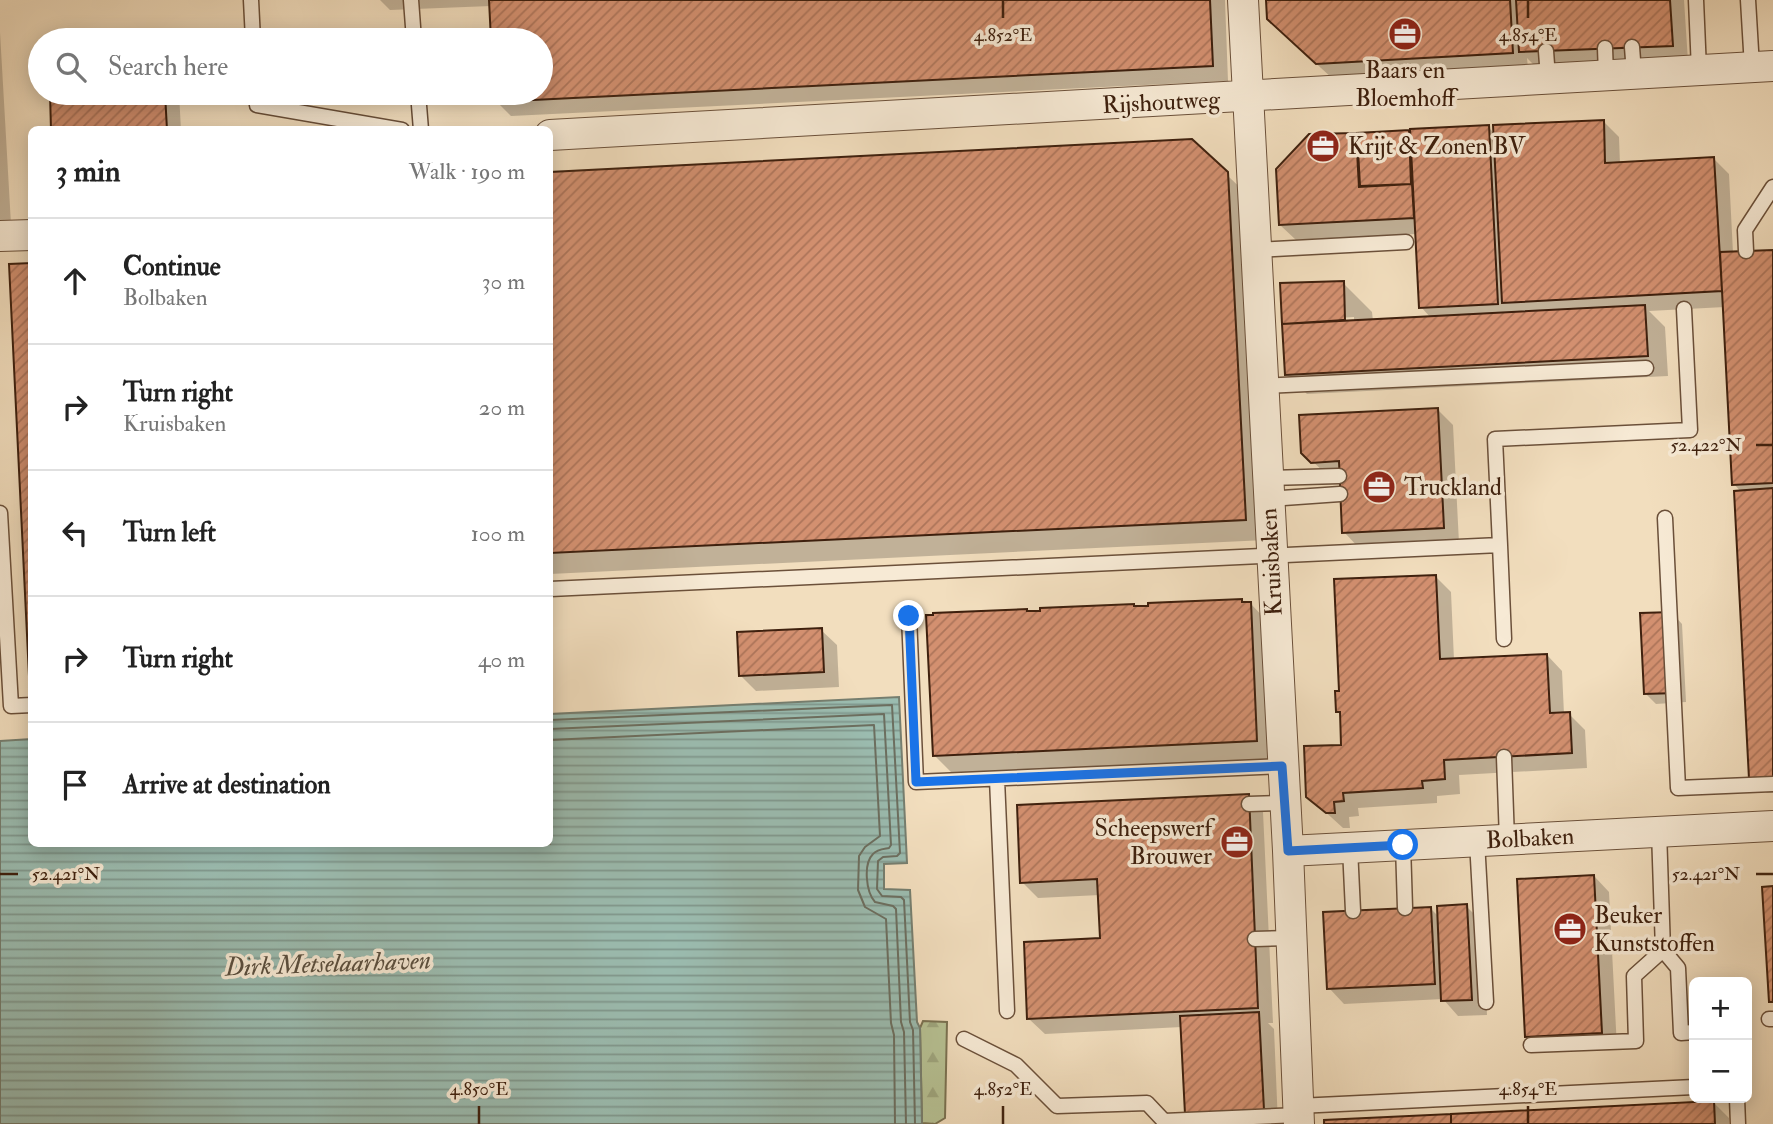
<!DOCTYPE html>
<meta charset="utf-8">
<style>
:root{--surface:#fff;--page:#f6f6f6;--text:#222;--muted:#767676;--line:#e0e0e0}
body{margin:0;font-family:"IM FELL Double Pica",serif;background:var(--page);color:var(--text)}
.controls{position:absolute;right:21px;bottom:21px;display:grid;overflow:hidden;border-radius:10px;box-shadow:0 4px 18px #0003}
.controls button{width:63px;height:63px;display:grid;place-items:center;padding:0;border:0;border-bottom:2px solid var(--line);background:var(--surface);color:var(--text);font:35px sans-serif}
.stop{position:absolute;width:21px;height:21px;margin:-16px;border:5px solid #1a73e8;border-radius:50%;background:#fff}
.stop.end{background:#1a73e8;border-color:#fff;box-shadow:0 2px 7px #0008}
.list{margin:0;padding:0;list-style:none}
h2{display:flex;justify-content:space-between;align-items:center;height:91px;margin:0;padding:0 28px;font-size:30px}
h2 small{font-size:23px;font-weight:400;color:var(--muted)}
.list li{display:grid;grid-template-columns:46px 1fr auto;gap:21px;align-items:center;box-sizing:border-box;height:126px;padding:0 28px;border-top:2px solid var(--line)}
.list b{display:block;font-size:26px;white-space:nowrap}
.list p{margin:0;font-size:23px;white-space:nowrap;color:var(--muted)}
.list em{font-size:23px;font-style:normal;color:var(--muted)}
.icon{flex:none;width:38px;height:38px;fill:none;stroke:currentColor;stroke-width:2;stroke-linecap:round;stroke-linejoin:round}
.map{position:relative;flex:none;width:1773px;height:1124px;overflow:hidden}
.search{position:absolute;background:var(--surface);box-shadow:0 4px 18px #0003;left:28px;top:28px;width:525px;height:77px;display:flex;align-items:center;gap:18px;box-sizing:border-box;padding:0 24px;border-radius:38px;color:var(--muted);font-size:26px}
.panel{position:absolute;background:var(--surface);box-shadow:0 4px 18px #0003;left:28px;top:126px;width:525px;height:721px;border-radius:10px}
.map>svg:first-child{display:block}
.forest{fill:url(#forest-firs);stroke:#7a7151;stroke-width:2}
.water{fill:url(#water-rules);stroke:#767e6f;stroke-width:2}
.shadow{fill:#0003;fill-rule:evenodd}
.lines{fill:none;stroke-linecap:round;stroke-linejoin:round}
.shore{stroke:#6c6e5f;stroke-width:2}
.building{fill:url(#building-hatch);stroke:#3e200e;stroke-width:2}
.lane-casing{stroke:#6b503a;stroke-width:17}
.street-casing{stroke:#6b503a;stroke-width:32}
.lane{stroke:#f7ead5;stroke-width:14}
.street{stroke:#f7ead5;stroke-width:30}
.route{stroke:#1a73e8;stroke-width:9}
.ticks{fill:none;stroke:#3e200e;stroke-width:2.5}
.labels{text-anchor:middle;stroke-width:7;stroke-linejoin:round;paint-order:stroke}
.poi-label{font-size:24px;fill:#3e200e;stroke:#f7ead5;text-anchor:start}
.street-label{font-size:24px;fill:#3e200e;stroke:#f7ead5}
.water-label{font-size:26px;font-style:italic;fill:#5a4f3f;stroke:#f7ead5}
.ticks-label{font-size:18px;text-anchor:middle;fill:#3e200e;stroke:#f7ead5;stroke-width:7;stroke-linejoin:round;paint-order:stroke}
</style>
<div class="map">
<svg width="1773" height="1124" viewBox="0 0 1773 1124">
<defs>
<pattern id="forest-firs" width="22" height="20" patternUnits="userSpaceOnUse" patternTransform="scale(1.75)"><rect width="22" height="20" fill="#b7c294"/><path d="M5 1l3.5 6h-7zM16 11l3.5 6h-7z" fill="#9ea67e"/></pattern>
<pattern id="water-rules" width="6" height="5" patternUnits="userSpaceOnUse" patternTransform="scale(1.75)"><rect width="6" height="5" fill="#9bbcb0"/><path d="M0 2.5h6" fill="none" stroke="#80988e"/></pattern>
<pattern id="building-hatch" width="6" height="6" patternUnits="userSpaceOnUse" patternTransform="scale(1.75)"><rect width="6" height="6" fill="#d39070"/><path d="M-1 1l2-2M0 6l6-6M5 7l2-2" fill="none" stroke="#ad755a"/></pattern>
</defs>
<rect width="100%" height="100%" fill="#f2debe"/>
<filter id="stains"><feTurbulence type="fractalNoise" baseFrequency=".00286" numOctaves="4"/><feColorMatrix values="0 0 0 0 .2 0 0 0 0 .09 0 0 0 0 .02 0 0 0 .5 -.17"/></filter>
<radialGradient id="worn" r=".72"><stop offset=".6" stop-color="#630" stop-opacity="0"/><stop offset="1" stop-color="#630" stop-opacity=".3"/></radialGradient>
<path class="forest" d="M923 1021 947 1022 945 1118 935 1124 922 1123 920 1028Z"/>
<path class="water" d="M899 697 907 863 884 864V889L910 890 917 1022 920 1028 922 1124H0V741L31 739 32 844H550V714Z"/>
<path class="shadow" d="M380 0H1225L1228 81 511 116 496 101 495 93H541V40H493L491 6 390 10Z
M1268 0H1684L1688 61 1536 67 1527 58 1528 68 1333 79 1285 35Z
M0 32 11 224H0Z
M52 93H179L181 130H53Z
M1603 121 1619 137 1620 164 1714 159 1729 174 1733 253 1773 252V793H1767L1751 778 1741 492 1734 484 1725 307 1649 311 1665 327 1668 376 1307 394 1286 374 1282 285 1343 283 1372 312 1373 321 1431 318 1421 307 1417 234 1296 240 1280 225 1309 136 1488 127 1495 134ZM1354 317V321L1309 324V320Z
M1191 141 1248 195 1266 540 550 574V174Z
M1437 409 1453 425 1459 543 1359 548 1344 532 1341 477H1329L1303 452Z
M1435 576 1451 592 1454 660 1547 655 1562 671 1564 714H1569L1585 730 1587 768 1459 775 1460 794 1437 796V803L1358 808 1359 816 1349 817 1350 828H1343L1308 796 1343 746 1342 715 1338 711 1341 693Z
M1241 601 1244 604 1250 603 1270 624 1277 761 955 776 934 755 1028 613Z
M1672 613 1682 624 1686 702 1656 704 1646 694Z
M821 630 837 645 839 687 756 691 740 675Z
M1248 796 1263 812 1273 1023H1268L1274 1029 1278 1124H1198L1182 1027 1045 1034 1029 1019 1102 940 1100 895 1038 898 1022 882Z
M1594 876 1609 892 1617 1048 1542 1052 1526 1037Z
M1466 906 1482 922 1487 1015 1458 1016 1443 999 1344 1004 1329 988 1431 909 1439 917Z
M1714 1103 1729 1118V1124H1326Z"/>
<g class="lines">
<path class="shore" d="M550 720 892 705 900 853 897 856 883 857 878 861 877 889 882 896 901 897 904 900 910 1022 913 1030 915 1124
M550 729 884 714 891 845 889 848C883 849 877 849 873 854 863 864 866 892 875 902L893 906 896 909 901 1022 904 1032 906 1124
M550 740 874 725 880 836 865 847 859 856 858 890 865 907 886 919 891 1023 894 1035 895 1124"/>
</g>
<path class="building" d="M489 0H1210L1213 66 494 102 493 93H541V40H491Z
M1266 0H1510L1513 53 1316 64 1267 19Z
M1516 0H1670L1673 46 1519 52Z
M50 93H165L167 130H51Z
M1604 120 1605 163 1714 157 1722 291 1502 303 1493 125Z
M1489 125 1498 304 1419 308 1410 129Z
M1409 130 1411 184 1360 186 1357 133Z
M1356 133 1359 187 1412 184 1414 218 1279 225 1276 169 1309 134Z
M1192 139 1228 172 1246 520 550 553V172Z
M1773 250V483L1732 485 1720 252Z
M32 263V676H29L9 264Z
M1344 281 1345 320 1282 324 1280 283Z
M1645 305 1648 356 1285 375 1282 324Z
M1438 408 1444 528 1342 533 1339 461 1311 463 1301 453 1299 415Z
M1773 488V777L1749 779 1734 491Z
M1436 575 1440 659 1547 654 1550 713 1570 712 1572 753 1444 760 1445 779 1422 781 1423 788 1343 793 1344 801 1334 802 1335 813H1326L1306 797 1304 746 1341 745 1340 712H1336L1335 691H1339L1334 579Z
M1242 599V602H1251L1257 741 933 756 926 615H933V613L1027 609V611H1040V608L1134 604V606H1148V603Z
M1673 612 1677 693 1644 694 1640 613Z
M822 628 824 672 739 676 737 632Z
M1249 794 1258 1008 1027 1019 1024 942 1100 938 1097 879 1020 883 1017 805Z
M1594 875 1602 1033 1525 1037 1517 879Z
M1773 886V1002H1769L1762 887Z
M1467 904 1472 1000 1441 1001 1437 906Z
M1431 907 1435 984 1327 989 1323 912Z
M1259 1012 1264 1110 1185 1114 1180 1016Z
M1714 1101 1715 1124H1451V1114Z
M1451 1114V1124H1324V1120Z"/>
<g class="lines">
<defs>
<path id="lane" d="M251 0 253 40
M411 0 414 40
M1696 0 1699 70
M1748 0 1752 67
M1632 47 1634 73
M1605 48 1606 75
M1546 51 1548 78
M256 93 257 105 402 130
M418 93 421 130
M1255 250 1406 242
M1746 251 1745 230 1773 187
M1262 386 1646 368
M1267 478 1339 476
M1268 499 1340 494
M0 513 11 706 32 705
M1665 518 1678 788 1773 784
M1500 545 1504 639
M550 589 1500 545 1495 439 1690 430 1684 309
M909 616 916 782 1282 766
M1504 757 1507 840
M997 779 1007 1011
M1249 804 1284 803
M1659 831 1663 950 1678 968 1681 1033 1694 1032
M1477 841 1486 1002
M1403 845 1405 908
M1350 848 1353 911
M1255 939 1291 938
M1769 1019H1773
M964 1039 1016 1065 1057 1106 1147 1103 1164 1121 1298 1115
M1531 1045 1636 1041 1634 976 1663 950
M1737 1098 1738 1124
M1298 1106 1694 1087"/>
<path id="street" d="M1243 0 1288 851 1299 1124
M550 135 1773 66
M0 236 32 235
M1288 851 1773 826"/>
</defs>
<use href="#lane" class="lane-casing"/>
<use href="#street" class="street-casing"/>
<use href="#lane" class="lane"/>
<use href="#street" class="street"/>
</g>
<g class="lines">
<path class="route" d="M909 616 916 782 1282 766 1288 851 1403 845"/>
</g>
<path class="ticks" d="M1003 0V18M1528 0V18M1756 445H1773M0 874H18M1756 874H1773M479 1106V1124M1003 1106V1124M1528 1106V1124"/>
<defs>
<symbol id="office-disc" viewBox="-11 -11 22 22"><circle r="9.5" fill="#8f2418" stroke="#f7ead5"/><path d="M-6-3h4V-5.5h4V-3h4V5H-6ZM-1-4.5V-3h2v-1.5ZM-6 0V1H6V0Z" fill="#fff"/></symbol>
</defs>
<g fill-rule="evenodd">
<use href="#office-disc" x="1386" y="15" width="38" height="38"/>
<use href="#office-disc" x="1304" y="127" width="38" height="38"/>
<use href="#office-disc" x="1360" y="468" width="38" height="38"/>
<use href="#office-disc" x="1218" y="823" width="38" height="38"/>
<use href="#office-disc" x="1551" y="910" width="38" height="38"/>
</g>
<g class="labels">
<g class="poi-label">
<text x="1405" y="78" text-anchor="middle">Baars en<tspan x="1405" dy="28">Bloemhoff</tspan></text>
<text x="1348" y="154">Krijt &amp; Zonen BV</text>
<text x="1404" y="495">Truckland</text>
<text x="1212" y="836" text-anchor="end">Scheepswerf<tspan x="1212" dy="28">Brouwer</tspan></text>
<text x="1594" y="923">Beuker<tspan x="1594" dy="28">Kunststoffen</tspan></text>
</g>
<g class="street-label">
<text transform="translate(1161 102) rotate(-3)" y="8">Rijshoutweg</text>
<text transform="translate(1271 562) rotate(-93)" y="8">Kruisbaken</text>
<text transform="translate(1530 838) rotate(-3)" y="8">Bolbaken</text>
</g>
<g class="water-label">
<text transform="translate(328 963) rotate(-2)" y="9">Dirk Metselaarhaven</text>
</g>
</g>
<g class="ticks-label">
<text x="1003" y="41">4.852°E</text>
<text x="1528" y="41">4.854°E</text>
<text x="1706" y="451">52.422°N</text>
<text x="66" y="880">52.421°N</text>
<text x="1706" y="880">52.421°N</text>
<text x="479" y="1095">4.850°E</text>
<text x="1003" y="1095">4.852°E</text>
<text x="1528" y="1095">4.854°E</text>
</g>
<rect width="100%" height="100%" filter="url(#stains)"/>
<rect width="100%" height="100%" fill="url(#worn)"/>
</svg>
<div class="controls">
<button>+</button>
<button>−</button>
</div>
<div class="stop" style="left:1403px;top:845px"></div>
<div class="stop end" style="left:909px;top:616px"></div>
<div class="search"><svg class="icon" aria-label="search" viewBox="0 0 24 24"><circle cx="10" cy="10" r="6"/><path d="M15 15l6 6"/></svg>Search here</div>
<section class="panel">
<h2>3 min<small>Walk · 190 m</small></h2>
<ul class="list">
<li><svg class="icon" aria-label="ahead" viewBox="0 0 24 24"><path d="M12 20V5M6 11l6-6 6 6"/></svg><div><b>Continue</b><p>Bolbaken</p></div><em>30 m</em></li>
<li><svg class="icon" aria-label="right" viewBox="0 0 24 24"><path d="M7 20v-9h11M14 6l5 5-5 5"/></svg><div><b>Turn right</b><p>Kruisbaken</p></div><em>20 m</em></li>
<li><svg class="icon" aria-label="left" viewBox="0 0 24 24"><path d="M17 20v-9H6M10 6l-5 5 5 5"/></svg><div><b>Turn left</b></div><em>100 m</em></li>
<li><svg class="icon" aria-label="right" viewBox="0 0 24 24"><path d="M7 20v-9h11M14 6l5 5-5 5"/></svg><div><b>Turn right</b></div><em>40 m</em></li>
<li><svg class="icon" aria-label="arrive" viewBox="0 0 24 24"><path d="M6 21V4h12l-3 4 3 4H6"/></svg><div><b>Arrive at destination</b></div></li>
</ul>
</section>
</div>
